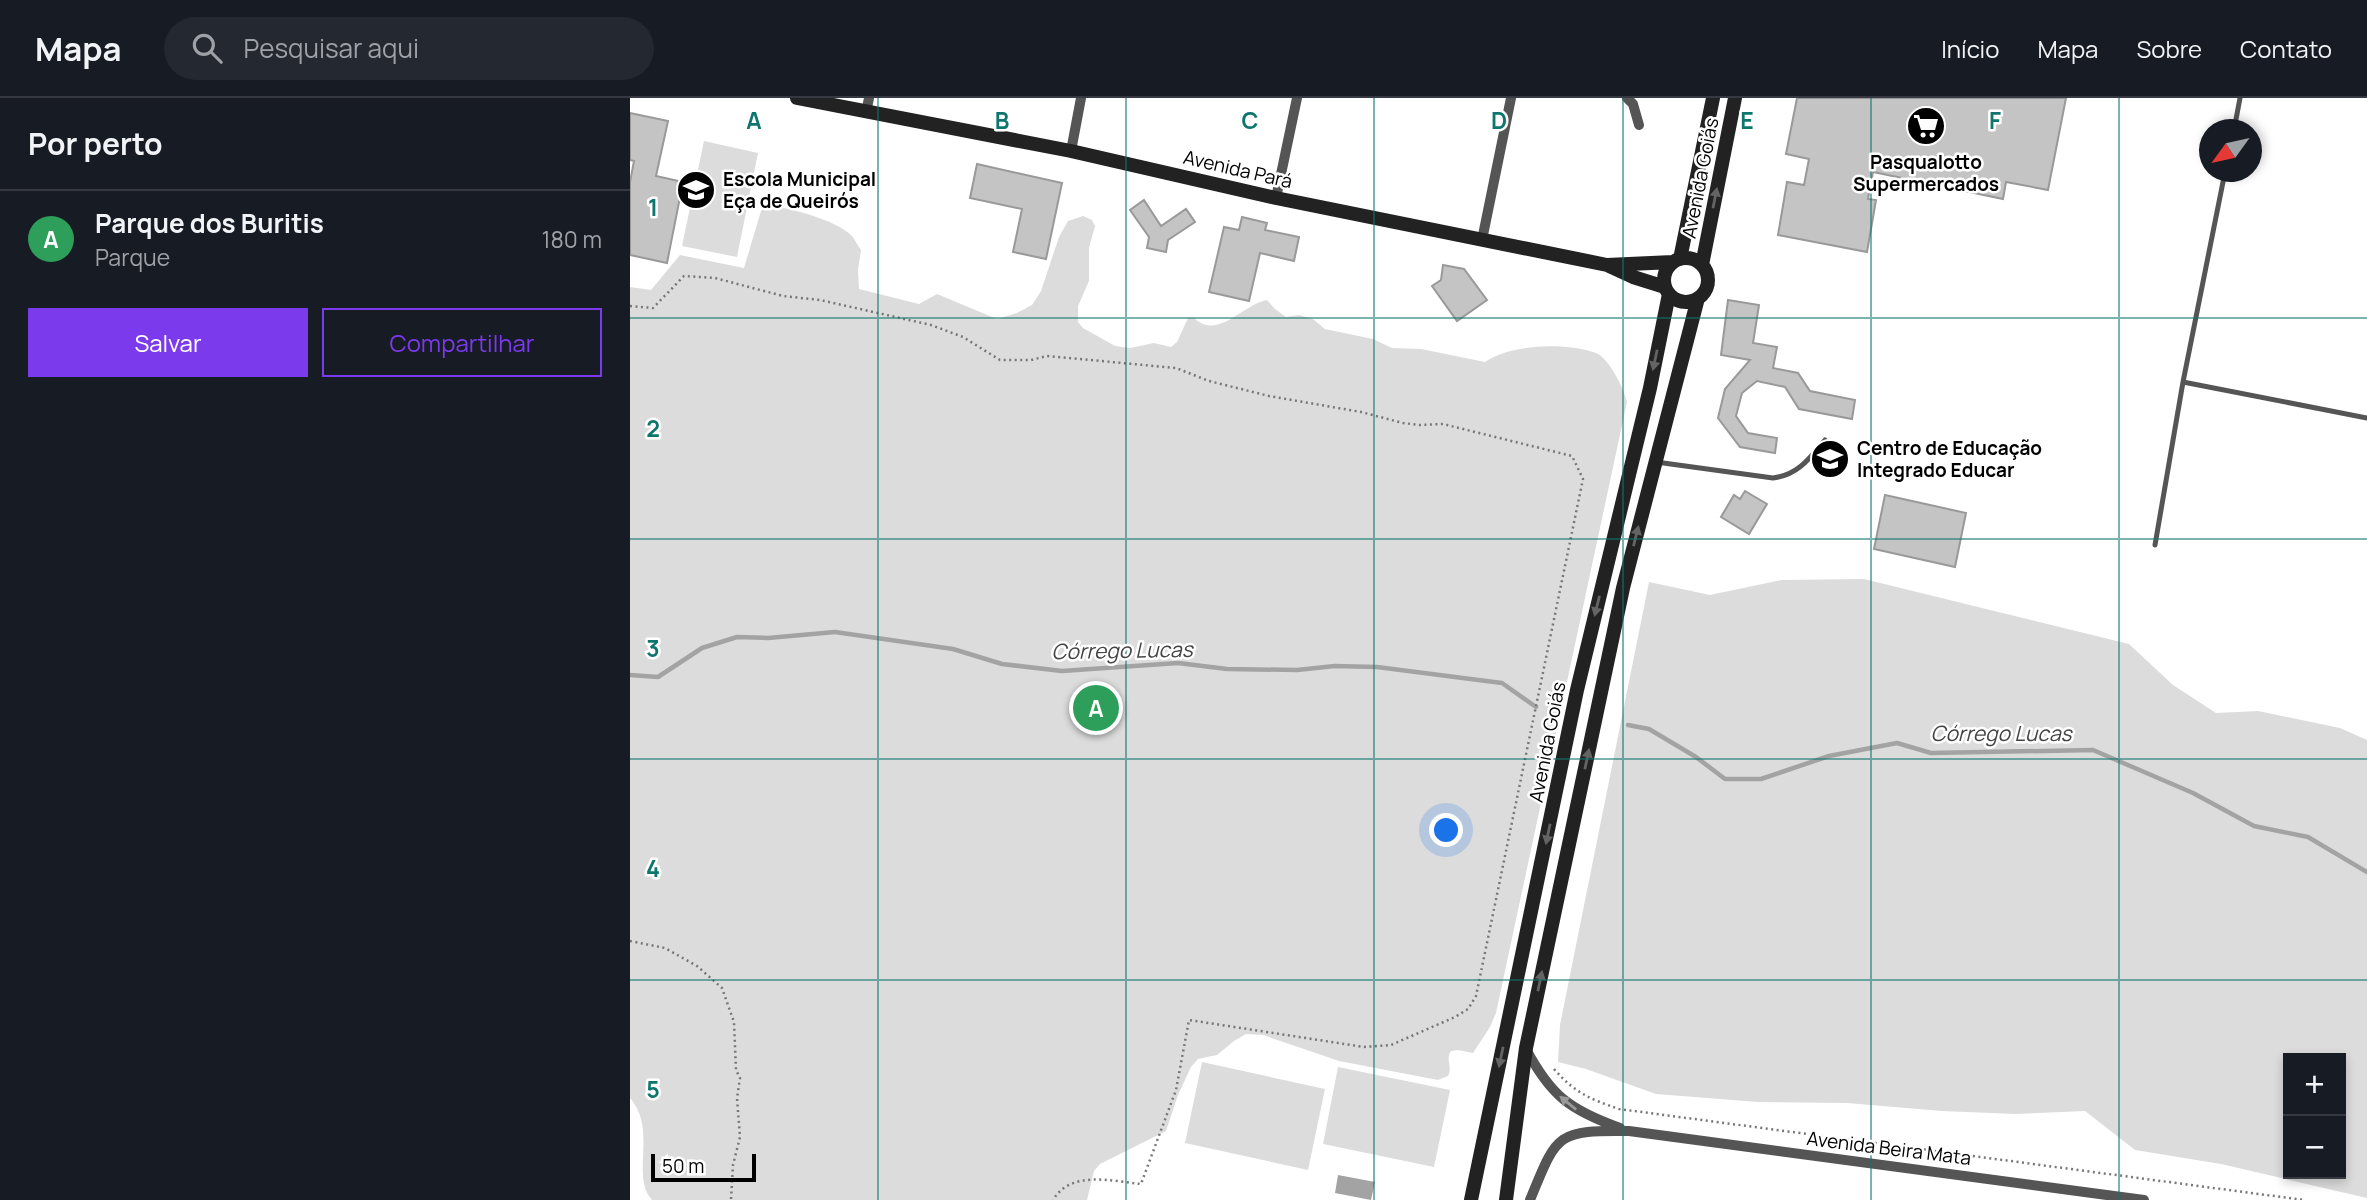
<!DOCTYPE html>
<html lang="pt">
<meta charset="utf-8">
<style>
:root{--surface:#171b24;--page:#242831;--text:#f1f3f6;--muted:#9ea1a6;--line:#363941;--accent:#7c3aed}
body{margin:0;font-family:Manrope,sans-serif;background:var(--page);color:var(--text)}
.controls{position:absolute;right:21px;bottom:21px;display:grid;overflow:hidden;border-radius:0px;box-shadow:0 4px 10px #0003}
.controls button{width:63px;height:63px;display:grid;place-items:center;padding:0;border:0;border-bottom:2px solid var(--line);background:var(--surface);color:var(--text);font:35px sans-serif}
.compass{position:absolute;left:1569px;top:21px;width:63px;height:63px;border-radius:50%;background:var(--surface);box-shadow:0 4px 10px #0003;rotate:237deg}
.scale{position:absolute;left:21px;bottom:18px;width:105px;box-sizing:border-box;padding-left:7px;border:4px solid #000;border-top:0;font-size:19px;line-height:24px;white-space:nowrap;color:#000;-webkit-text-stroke:5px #fff;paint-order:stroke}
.you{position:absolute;left:817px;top:733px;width:24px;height:24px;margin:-18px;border:5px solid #fff;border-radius:50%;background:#1a73e8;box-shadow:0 0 0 10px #1a73e833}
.badge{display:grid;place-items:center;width:46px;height:46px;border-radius:50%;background:var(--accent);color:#fff;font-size:23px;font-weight:700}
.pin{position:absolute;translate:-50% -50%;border:4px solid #fff;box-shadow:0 2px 7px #0006}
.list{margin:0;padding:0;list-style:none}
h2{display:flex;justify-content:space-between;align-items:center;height:91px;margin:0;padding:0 28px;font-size:30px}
h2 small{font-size:23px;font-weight:400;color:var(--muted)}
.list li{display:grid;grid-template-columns:46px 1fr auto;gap:21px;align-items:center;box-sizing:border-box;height:98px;padding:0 28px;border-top:2px solid var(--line)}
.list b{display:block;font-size:26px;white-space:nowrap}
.list p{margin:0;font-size:23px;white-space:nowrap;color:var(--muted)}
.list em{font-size:23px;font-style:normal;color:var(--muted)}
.actions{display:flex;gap:14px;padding:21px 28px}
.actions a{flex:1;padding:16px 0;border:2px solid var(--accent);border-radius:0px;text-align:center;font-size:24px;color:var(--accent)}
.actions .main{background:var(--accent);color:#fff}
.icon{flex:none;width:38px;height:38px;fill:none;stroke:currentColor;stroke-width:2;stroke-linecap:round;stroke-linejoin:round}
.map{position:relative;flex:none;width:1737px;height:1102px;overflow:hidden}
header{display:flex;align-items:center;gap:42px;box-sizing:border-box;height:98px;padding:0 35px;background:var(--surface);border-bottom:2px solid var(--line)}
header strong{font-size:33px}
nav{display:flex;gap:38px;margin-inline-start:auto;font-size:24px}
.search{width:490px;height:63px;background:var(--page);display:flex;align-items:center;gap:18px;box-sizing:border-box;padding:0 24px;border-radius:38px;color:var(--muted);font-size:26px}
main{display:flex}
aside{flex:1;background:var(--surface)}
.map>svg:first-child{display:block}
.green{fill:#dcdcdc;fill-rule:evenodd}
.water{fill:#a3a3a3}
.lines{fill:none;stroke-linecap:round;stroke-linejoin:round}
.stream{stroke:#a3a3a3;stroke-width:4.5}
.building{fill:#c4c4c4;stroke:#999;stroke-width:2}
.path{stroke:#777;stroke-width:2.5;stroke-dasharray:2 3.5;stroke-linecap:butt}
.lane{stroke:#555;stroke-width:5}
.street{stroke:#555;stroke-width:10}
.secondary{stroke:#222;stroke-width:14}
.oneway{fill:#646464}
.oneway2{fill:#999}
.grid{fill:none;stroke:#0f766e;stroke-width:2;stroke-opacity:0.55}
.labels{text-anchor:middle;stroke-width:5;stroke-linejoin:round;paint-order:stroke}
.poi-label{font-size:19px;font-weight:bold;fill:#000;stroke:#fff;text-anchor:start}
.street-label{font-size:19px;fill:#000;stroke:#fff}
.water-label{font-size:21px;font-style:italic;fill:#444;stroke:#fff}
.grid-label{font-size:23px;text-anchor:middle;font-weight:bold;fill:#0f766e;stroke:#fff;stroke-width:5;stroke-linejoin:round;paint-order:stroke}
</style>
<header>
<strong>Mapa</strong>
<div class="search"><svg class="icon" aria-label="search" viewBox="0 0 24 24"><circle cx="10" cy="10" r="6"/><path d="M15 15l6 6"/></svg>Pesquisar aqui</div>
<nav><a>Início</a><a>Mapa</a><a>Sobre</a><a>Contato</a></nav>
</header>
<main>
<aside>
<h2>Por perto<small></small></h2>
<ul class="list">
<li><span class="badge" style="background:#2e9e5b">A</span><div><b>Parque dos Buritis</b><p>Parque</p></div><em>180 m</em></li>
</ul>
<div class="actions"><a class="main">Salvar</a><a>Compartilhar</a></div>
</aside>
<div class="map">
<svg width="1737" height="1102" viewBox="0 0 1737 1102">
<rect width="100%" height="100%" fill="#fff"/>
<path class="green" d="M74 43 128 55 107 159 52 148Z
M136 107C157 109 207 122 222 138 225 142 228 148 231 152L228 172 229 191 289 206 307 196 367 221 387 215 402 207 411 193 429 139 438 123 453 118 462 122 465 128 459 150V183L448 208V224L453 230 485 248 500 250 524 245 541 249 547 244 558 220 563 219C587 244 613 206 637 202L645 211 656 219 669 217 683 221 695 231 743 241 762 250 791 251 855 264C881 246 936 244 966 255 979 260 994 291 997 304L866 915 860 929 843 955 828 952 821 953C815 961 823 969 818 978L808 982 709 963 633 937 616 936 604 943 587 957 568 961 561 969 548 997 536 1033 470 1066 464 1073 457 1102H22C0 1078 28 1032 0 1000V189L21 192 50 157 114 170 131 113Z
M1234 481 1499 546 1543 587 1586 615 1628 613 1710 630 1737 642V1100L1591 1066 1505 1052 1455 1013 1385 1016 1312 1013 1217 1005 1128 1004 1026 996 956 971 928 964 930 927 1019 484 1080 497 1151 482ZM1711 960V1076H1658V960Z
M572 964 695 991 678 1072 555 1045Z
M708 969 820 992 804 1069 693 1046Z"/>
<path class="water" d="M708 1077 745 1084 741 1102 705 1095Z"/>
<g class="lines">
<path class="stream" d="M0 577 28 579 72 550 107 539 138 540 205 534 323 551 372 566 432 573 548 565 597 571 667 572 705 568 747 569 872 585 906 609
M998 627 1019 631 1066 659 1095 681H1131L1199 658 1267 645 1301 655 1463 652 1563 695 1624 728 1678 739 1737 774"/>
</g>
<path class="building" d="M1167 0H1436L1418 92 1376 84 1373 101 1243 74 1238 101 1246 102 1237 154 1148 137 1157 84 1174 87 1179 61 1156 56Z
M0 15 38 23 26 78 53 84 37 165 0 157V84L4 63 0 62Z
M347 66 432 85 416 161 383 154 392 111 340 100Z
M514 102 531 128 556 111 565 124 538 142 536 154 517 150 519 139 500 112Z
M612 119 637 125 635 132 669 139 664 163 630 155 619 203 579 194 594 129 609 132Z
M813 167 834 171 857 202 827 223 802 188 811 182Z
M1098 202 1129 207 1123 245 1147 249 1143 270 1168 275 1180 293 1225 302 1222 321 1169 311 1155 289 1127 283 1112 295 1106 318 1118 335 1147 340 1145 355 1110 349 1088 320 1095 291 1120 262 1091 257Z
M1115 393 1137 406 1119 436 1091 419 1104 397 1110 401Z
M1255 397 1336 415 1325 469 1244 451Z"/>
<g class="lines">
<path class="path" d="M0 208 23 210 54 178 85 180 153 198 190 202 301 227 333 239 370 262H401L417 258 546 270 579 283 639 298 731 314 773 325 789 327 813 326 942 358 953 381 846 898 838 911 825 919 761 947 734 949 559 922 546 992 511 1086C481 1083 441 1072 423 1102
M0 843 35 850 67 868 92 890 104 924 106 972 110 980 107 1000 110 1039 103 1067 101 1102
M924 971C945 995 960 1001 989 1011L1674 1102"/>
<path class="lane" d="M1604 32 1610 0
M1553 284 1737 320
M1026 364 1143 380C1168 377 1180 360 1195 342
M1525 447 1553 284 1595 74"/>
<path class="street" d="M997 0 1003 6 1009 27
M236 15 239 0
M441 53 451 0
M646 100 667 0
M852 142 881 0
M896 951C921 998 940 1012 990 1030
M900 1102C927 1036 926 1032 999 1033L1514 1102"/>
<path class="secondary" d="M167 0 441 53 646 100 977 167 1043 164
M1034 182a22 22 0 1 1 44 0a22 22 0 1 1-44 0Z
M1050 161 1083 0
M1072 167 1105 0
M979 168 1003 179 1035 189
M841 1102 947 592 1020 290 1039 196
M876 1102 896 950 993 490 1068 200"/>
</g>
<defs><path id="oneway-solid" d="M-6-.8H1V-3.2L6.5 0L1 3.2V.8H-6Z" transform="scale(1.75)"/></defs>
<g class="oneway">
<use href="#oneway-solid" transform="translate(1085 100) rotate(-79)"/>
<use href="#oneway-solid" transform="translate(1025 262) rotate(102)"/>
<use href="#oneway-solid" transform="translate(1006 438) rotate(-76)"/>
<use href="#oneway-solid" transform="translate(967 508) rotate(104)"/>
<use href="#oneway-solid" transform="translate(957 661) rotate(-78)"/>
<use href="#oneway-solid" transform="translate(918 736) rotate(102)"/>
<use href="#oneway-solid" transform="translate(910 883) rotate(-78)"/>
<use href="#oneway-solid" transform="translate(871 959) rotate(102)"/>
</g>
<use class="oneway2" href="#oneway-solid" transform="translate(938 1005) rotate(-141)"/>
<path class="grid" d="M248 0V1102M496 0V1102M744 0V1102M993 0V1102M1241 0V1102M1489 0V1102M0 220H1737M0 441H1737M0 661H1737M0 882H1737"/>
<defs>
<symbol id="supermarket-disc" viewBox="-11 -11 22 22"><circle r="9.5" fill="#000" stroke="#fff"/><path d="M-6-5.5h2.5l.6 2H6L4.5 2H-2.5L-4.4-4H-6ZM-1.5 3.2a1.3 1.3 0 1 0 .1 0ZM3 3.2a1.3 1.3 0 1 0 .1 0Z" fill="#fff"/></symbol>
<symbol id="school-disc" viewBox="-11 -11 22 22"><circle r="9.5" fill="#000" stroke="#fff"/><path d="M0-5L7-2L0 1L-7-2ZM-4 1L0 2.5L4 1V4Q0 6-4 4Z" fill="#fff"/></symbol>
</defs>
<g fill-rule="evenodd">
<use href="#supermarket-disc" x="1274" y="6" width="44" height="44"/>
<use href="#school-disc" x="44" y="70" width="44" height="44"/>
<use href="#school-disc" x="1178" y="339" width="44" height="44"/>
</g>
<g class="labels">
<g class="poi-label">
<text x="1296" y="71" text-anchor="middle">Pasqualotto<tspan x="1296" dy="22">Supermercados</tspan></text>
<text x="93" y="88">Escola Municipal<tspan x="93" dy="22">Eça de Queirós</tspan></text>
<text x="1227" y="357">Centro de Educação<tspan x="1227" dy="22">Integrado Educar</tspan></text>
</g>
<g class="street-label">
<text transform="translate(608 71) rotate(13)" y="7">Avenida Pará</text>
<text transform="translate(1070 80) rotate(-79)" y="7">Avenida Goiás</text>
<text transform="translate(917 644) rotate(-79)" y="7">Avenida Goiás</text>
<text transform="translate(1259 1050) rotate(7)" y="7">Avenida Beira Mata</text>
</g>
<g class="water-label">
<text transform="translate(492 553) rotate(-1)" y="7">Córrego Lucas</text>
<text x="1371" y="643">Córrego Lucas</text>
</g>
</g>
<g class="grid-label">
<text x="124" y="31">A</text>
<text x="372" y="31">B</text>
<text x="620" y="31">C</text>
<text x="869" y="31">D</text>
<text x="1117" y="31">E</text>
<text x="1365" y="31">F</text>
<text x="23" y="118">1</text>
<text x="23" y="339">2</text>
<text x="23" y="559">3</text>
<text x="23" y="779">4</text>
<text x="23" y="1000">5</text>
</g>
</svg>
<div class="controls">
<button>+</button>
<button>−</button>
</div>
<svg class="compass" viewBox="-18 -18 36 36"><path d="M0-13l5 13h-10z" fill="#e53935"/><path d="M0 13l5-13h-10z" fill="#9ea1a6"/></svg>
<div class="scale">50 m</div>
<div class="you"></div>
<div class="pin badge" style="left:466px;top:610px;background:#2e9e5b">A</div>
</div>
</main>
